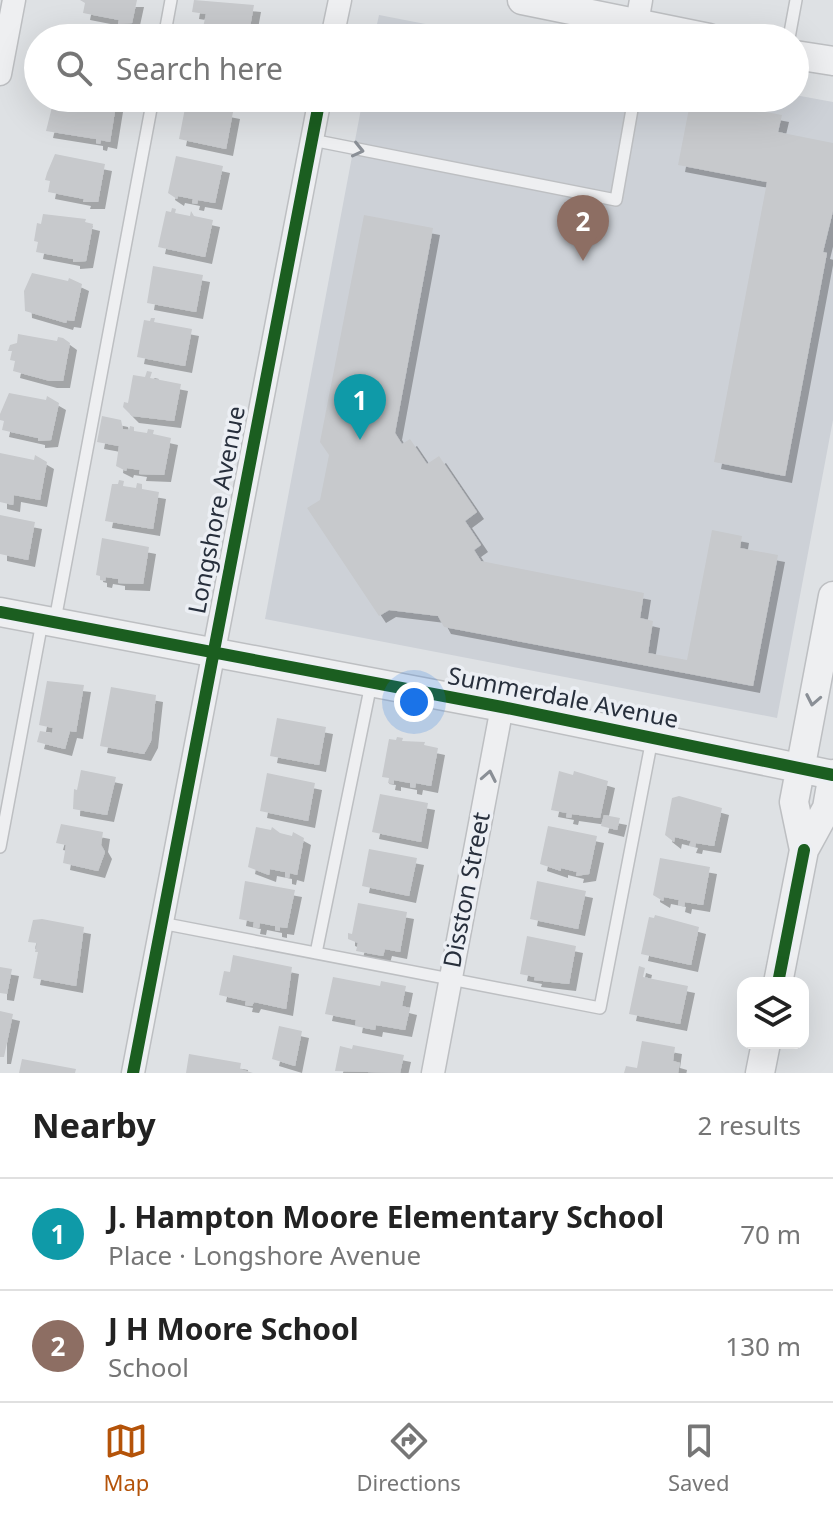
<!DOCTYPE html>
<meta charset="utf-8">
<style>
:root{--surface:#fff;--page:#f6f6f6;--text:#222;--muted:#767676;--line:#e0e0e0;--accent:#b45309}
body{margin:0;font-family:"Noto Sans",sans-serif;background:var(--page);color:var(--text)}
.controls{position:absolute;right:24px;bottom:24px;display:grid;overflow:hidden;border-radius:16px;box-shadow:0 8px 32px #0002}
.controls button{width:72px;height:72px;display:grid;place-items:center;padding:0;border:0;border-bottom:2px solid var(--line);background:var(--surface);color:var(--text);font:40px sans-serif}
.you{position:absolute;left:414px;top:702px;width:28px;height:28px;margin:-20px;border:6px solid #fff;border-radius:50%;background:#1a73e8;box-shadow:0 0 0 12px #1a73e833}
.badge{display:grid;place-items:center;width:52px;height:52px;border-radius:50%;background:var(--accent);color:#fff;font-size:26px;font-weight:700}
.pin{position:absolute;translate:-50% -66px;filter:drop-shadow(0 2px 4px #0008)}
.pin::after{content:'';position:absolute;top:42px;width:28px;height:24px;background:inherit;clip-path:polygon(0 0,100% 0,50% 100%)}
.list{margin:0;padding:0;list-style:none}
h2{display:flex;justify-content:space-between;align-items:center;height:104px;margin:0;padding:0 32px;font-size:34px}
h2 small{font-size:26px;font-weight:400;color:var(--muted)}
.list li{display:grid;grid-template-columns:52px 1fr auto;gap:24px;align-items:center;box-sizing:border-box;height:112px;padding:0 32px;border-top:2px solid var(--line)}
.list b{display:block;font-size:30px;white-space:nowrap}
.list p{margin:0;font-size:26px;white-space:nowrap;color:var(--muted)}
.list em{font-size:26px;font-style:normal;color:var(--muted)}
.icon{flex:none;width:44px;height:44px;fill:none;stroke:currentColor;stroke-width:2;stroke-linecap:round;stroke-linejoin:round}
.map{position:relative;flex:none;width:833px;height:1073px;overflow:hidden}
.search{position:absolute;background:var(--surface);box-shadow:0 8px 32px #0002;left:24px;right:24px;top:24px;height:88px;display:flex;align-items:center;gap:20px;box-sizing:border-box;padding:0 28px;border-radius:44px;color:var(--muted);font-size:30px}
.sheet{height:328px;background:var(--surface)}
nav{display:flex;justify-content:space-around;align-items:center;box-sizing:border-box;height:112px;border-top:2px solid var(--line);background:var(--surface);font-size:22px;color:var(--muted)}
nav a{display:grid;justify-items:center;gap:4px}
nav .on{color:var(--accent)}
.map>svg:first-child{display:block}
.built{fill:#cdd1d7}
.building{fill:#c7c9cc;filter:url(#shadow)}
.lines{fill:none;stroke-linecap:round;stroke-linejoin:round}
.service-casing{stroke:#bdbfc2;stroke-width:14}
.minor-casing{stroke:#bdbfc2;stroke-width:25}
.tertiary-casing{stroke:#bdbfc2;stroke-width:31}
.service{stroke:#eeeff1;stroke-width:11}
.minor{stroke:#eeeff1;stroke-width:22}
.tertiary{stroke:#eeeff1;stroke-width:28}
.cycleway-casing{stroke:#eceff4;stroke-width:17}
.cycleway{stroke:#1b5e20;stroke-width:12}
.oneway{stroke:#8a8f96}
.labels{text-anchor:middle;stroke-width:7;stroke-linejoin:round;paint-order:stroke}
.street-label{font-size:24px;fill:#272f3c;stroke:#eceff4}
</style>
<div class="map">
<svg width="833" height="1073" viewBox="0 0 833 1073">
<defs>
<filter id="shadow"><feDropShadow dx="7" dy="7" stdDeviation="0" flood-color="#0004"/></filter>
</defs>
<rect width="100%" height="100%" fill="#dee1e4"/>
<path class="built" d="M379 15 498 38H374Z
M795 95 833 102V420L777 718 265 619 363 98H795Z"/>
<path class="building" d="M80 0H137L132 23 118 24 119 20 83 13 85 3Z
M194 0 254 5 248 38 202 32 206 14 192 12Z
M66 98 104 99 116 105 110 142 101 140 100 144 96 143V139L46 131 52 107 65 105Z
M691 98 782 115 778 132 833 143V211L823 252 827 253 785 476 714 462 767 182 678 165Z
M186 103 233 112 226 149 179 139Z
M55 154 105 164 98 202H83L84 199 48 192 50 181 45 180 47 173Z
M176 156 223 166 215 203 198 200 197 204 192 203 193 199 178 196 177 199 168 193Z
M172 208 176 209 175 213 190 216 191 211 194 216 213 220 205 257 158 247 166 211 171 212Z
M43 214 86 219 85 222 93 224 86 261 73 262V259L36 252 38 242 34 241 37 223 41 224Z
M364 215 433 228 395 433 402 444 410 439 427 464 439 456 477 512 465 521 481 545 474 550 481 561 644 593 640 618 653 621 648 653 687 660 712 530 742 536 740 548 778 555 753 686 444 627 438 616 389 610 379 616 307 508 320 500 329 455 320 442Z
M153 266 203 275 196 312 147 303Z
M32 273 68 281 69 278 82 284 74 321 67 320 66 323 25 311 24 291Z
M151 318H155L154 322 192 329 185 366 137 357 144 320 150 321Z
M18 334 57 341 58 337 63 338 70 343 63 381H50L13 371 15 361 10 360 12 351H8L10 345 17 343Z
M147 371 152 372 150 378 181 384 174 421 132 416 123 407 124 402 128 403 133 375 145 377Z
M9 393 46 400 47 396 59 403 51 440 38 441V438L2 430 4 421 0 420V414Z
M102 416 121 420 123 429 129 430 130 426 134 427V431L147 433 148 429 154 430 153 434 171 438 164 475 139 474 140 470 127 468 126 471 116 466 119 446 97 442Z
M0 453 34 460 35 455 47 462 40 500 14 495 13 505 0 502Z
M119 480 124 481 123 486 136 488 137 483 142 484V489L159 492 153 529 105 521 112 484H118Z
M0 515 35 522 28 560 0 554Z
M102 538 149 547 143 584 118 583V579L106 577 105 581 100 580V576L96 575Z
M47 681 84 685 76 732 70 731 65 749 37 742 40 731 52 733 53 728 39 725Z
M111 687 156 695 151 741 144 754 100 746Z
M277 718 326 727 319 765 270 756Z
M397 737 403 738 402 741 425 742 424 745 438 748 431 786 416 783 415 788 410 787V783L394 780V784L388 783 389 778 382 777 389 739 396 740Z
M81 770 116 777 107 815 73 809 74 789 77 790Z
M559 771 573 775 574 771 608 781 600 818 572 814 571 818 566 817 567 813 551 810Z
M267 773 315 783 308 821 260 811Z
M380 794 428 803 421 842 372 832Z
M679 796 722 808 714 846 696 843 695 847 689 846 691 841 675 837 674 842 665 835 672 798Z
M604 815 620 818 617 830 601 826Z
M61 824 103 832 101 845 105 852 98 871 63 863 66 845 56 843Z
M548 826 597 836 589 874 576 876 577 872 561 868V871L540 864Z
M256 827 271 830 272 827 280 833 292 836 293 832 304 838 297 875 290 873 289 878 285 877V872L270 869 269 875 248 867Z
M369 849 417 858 409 896 362 886Z
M660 858 710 867 703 905 685 902 684 907 678 905 679 900 664 897 663 901 653 895Z
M245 881 295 890 287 928 280 927V931L275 930V926L260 923 259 928 253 927 254 922 239 919Z
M537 881 586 891 578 929 530 919Z
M358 903 407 912 400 952 385 949 383 956 356 951 358 943 348 939V933L352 934Z
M655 915 699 927 691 965 641 954 649 917 654 918Z
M42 919 84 927 76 986 33 978 38 952H35L37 943 28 942 33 920Z
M527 936 576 946 569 984 534 980 535 977 520 974Z
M233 955 292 967 286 1009 254 1002 252 1006 245 1005 246 1001 219 995 224 971 230 972Z
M639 966 645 968 643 977 688 986 680 1024 629 1014Z
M0 967 12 969 7 994 0 993Z
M333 977 380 986 381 981 406 986 402 1006 410 1008 405 1030 376 1025 375 1030 355 1026 356 1020 325 1014Z
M0 1011 13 1014 4 1057H0Z
M279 1026 302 1031 295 1066 272 1059Z
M642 1041 675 1047 673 1061 680 1063 678 1073H624L626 1066 637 1068Z
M353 1045 404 1055 400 1073 335 1071 340 1046 352 1049Z
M189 1054 241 1063 240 1069 253 1073H186Z
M22 1059 76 1069 75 1073H19Z"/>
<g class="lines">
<defs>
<path id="service" d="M164 38 171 0
M789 38 796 0
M312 140 616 200 634 98
M55 620 153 98
M0 847 42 622
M161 923 600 1008 652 739
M316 953 371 684"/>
<path id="minor" d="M637 23 641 0
M332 38 340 0
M0 74 14 0
M133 1073 320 98
M433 1073 502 707"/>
<path id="tertiary" d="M522 0 709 38
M795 55 833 61
M0 612 502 707 833 775
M804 850 794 802 833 596
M778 983 804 850 827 808 833 774
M760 1073 766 1043"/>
</defs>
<use href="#service" class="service-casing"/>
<use href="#minor" class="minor-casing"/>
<use href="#tertiary" class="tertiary-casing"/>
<use href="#service" class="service"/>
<use href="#minor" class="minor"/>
<use href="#tertiary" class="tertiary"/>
<defs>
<path id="cycleway" d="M0 612 502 707 833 775
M778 983 804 850
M133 1073 320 98"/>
</defs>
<use href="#cycleway" class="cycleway-casing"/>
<use href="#cycleway" class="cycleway"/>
</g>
<defs><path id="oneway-chevron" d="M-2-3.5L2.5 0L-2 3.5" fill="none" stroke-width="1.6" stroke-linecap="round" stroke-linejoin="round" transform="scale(2)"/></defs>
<g class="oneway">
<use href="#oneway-chevron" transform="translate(358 150) rotate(13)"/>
<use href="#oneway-chevron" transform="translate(813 700) rotate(101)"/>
<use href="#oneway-chevron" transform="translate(489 776) rotate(-79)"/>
</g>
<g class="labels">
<g class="street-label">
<text transform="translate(217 510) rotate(-79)" y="8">Longshore Avenue</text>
<text transform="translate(563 698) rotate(11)" y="8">Summerdale Avenue</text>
<text transform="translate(467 890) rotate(-79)" y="8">Disston Street</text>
</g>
</g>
</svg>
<div class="controls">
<button><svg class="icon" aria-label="layers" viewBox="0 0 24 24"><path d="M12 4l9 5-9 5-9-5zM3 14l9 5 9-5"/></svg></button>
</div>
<div class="you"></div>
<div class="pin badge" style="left:360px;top:440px;background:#0f9aa8">1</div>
<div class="pin badge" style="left:583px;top:261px;background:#8d6e63">2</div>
<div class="search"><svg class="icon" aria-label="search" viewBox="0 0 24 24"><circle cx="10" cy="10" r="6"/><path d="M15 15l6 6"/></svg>Search here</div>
</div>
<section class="sheet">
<h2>Nearby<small>2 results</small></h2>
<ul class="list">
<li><span class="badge" style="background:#0f9aa8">1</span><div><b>J. Hampton Moore Elementary School</b><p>Place · Longshore Avenue</p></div><em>70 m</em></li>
<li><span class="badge" style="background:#8d6e63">2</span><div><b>J H Moore School</b><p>School</p></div><em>130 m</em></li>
</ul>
</section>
<nav>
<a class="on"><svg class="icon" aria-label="map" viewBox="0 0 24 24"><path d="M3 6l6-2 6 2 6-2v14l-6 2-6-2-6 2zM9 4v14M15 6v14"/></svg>Map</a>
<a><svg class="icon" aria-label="directions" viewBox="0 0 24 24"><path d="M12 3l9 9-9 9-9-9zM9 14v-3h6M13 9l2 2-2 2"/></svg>Directions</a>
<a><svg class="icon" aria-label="saved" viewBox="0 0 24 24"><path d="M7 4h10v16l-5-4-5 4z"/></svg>Saved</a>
</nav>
